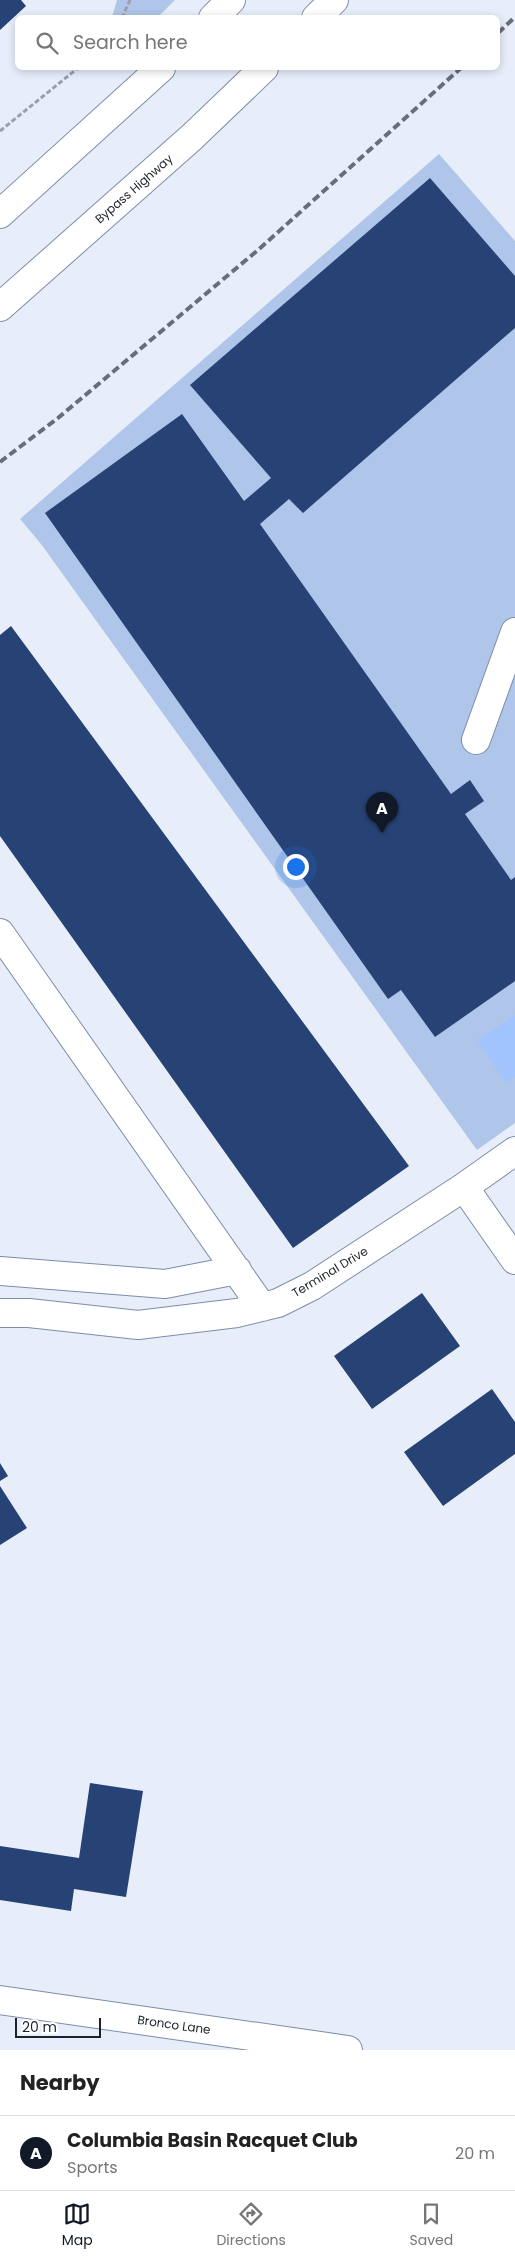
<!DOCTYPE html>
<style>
:root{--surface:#fff;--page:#f2f2f2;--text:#222;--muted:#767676;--line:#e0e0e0;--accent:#111827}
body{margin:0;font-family:Poppins,sans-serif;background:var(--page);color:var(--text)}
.scale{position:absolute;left:15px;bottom:12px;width:86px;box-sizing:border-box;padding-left:5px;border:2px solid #1b222c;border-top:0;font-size:14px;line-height:18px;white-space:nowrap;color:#1b222c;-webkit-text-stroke:4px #fff;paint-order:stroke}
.you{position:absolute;left:295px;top:866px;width:18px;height:18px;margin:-12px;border:4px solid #fff;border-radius:50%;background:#1a73e8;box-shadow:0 0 0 8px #1a73e833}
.badge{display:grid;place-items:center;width:32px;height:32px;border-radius:50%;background:var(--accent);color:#fff;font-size:16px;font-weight:700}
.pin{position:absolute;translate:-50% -41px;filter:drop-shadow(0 1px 2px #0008)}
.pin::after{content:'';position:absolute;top:26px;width:18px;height:15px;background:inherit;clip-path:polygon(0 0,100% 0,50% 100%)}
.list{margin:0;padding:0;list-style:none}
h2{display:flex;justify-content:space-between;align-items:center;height:65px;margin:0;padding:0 20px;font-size:21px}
h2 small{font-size:16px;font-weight:400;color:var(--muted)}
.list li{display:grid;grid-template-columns:32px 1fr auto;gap:15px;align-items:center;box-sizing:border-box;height:75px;padding:0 20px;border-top:1px solid var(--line)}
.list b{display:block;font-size:19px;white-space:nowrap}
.list p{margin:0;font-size:16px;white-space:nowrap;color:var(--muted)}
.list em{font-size:16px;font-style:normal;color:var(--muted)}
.icon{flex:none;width:28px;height:28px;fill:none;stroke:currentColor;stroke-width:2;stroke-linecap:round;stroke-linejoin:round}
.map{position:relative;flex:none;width:515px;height:2050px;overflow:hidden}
.search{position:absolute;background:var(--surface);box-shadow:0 2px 8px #0003;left:15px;right:15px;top:15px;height:55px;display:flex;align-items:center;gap:12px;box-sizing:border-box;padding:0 18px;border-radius:8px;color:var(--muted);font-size:19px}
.sheet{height:140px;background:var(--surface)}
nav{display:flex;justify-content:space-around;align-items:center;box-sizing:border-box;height:70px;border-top:1px solid var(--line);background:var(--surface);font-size:14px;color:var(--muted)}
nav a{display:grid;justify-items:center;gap:2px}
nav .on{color:var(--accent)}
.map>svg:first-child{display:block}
.green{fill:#afc5e9}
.water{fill:#a2c4fe}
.building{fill:#274274}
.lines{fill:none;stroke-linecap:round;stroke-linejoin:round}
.minor-casing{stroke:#7d8da9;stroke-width:30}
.highway-casing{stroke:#7d8da9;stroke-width:30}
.path{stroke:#99a0ab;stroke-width:3;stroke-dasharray:5 2.5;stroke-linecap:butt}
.minor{stroke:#fff;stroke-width:28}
.highway{stroke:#fff;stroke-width:28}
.rail{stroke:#676e79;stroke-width:4;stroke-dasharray:8 4;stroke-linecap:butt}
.labels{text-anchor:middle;stroke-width:5;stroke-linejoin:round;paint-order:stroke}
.street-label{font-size:12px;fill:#1b222c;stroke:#fff}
</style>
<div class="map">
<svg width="515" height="2050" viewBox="0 0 515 2050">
<rect width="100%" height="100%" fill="#e7eefa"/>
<path class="green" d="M117 0H175L158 17H112Z
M439 154 515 241V1123L477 1150 41 544 20 519Z"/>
<path class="water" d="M515 1015V1077L506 1083 477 1040Z"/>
<path class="building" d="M0 0H21L26 6 0 30Z
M430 178 515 276V328L303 513 289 499 260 524 451 794 470 780 484 801 465 814 511 880 515 877V981L435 1037 401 990 388 999 45 513 182 414 244 501 271 478 190 385Z
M11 626 409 1166 293 1248 0 836V635Z
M422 1293 460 1346 372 1409 334 1356Z
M492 1389 515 1422V1454L443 1506 404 1452Z
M0 1463 8 1476 0 1481Z
M0 1486 27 1528 0 1545Z
M90 1783 143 1791 126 1897 74 1889 71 1911 0 1900V1846L79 1858Z"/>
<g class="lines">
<defs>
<path id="minor" d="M476 740 515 632
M0 933 262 1307
M464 1187 515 1260
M0 1271 165 1284 237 1270
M0 1313H29L138 1325 237 1313 278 1303 312 1286 464 1187 515 1151
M0 2000 348 2050"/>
<path id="highway" d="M213 18 231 0
M316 18 334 0
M0 214 161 68
M0 307 192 137 264 68"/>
</defs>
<use href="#minor" class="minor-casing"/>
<use href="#highway" class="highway-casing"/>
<path class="path" d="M122 18 130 0
M0 131 78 68"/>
<use href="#minor" class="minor"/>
<use href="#highway" class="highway"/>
<path class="rail" d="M498 33 515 17
M0 462 58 418 258 250 461 68"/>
</g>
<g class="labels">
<g class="street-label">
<text transform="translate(134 189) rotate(-41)" y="4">Bypass Highway</text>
<text transform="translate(330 1272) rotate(-31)" y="4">Terminal Drive</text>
<text transform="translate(174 2025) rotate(8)" y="4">Bronco Lane</text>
</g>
</g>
</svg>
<div class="scale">20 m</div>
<div class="you"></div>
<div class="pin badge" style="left:382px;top:833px">A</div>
<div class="search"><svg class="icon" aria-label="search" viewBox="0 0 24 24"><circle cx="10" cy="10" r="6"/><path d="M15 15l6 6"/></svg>Search here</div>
</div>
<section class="sheet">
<h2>Nearby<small></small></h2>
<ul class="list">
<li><span class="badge">A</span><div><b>Columbia Basin Racquet Club</b><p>Sports</p></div><em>20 m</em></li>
</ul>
</section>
<nav>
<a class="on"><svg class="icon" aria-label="map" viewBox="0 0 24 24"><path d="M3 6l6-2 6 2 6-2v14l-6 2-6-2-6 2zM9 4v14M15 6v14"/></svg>Map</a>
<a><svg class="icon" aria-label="directions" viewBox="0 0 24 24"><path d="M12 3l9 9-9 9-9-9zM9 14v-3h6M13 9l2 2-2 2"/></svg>Directions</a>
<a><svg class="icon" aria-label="saved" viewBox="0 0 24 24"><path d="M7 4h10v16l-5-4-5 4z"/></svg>Saved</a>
</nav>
